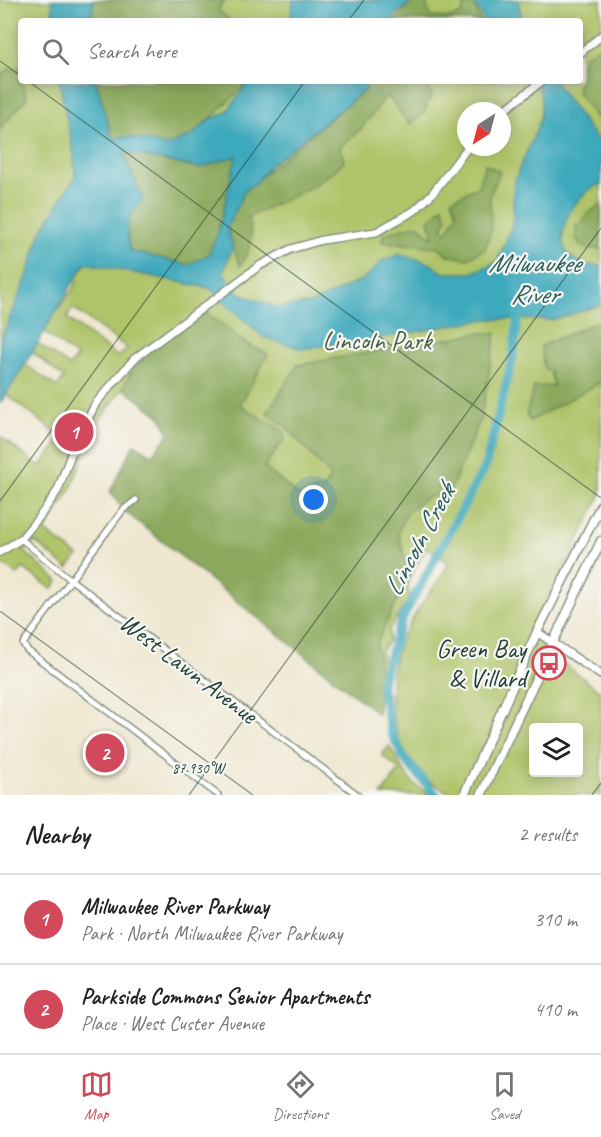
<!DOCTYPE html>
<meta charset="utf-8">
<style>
:root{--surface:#fff;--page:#f2f2f2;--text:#222;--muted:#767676;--line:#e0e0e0;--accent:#d1495b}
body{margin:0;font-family:Caveat,sans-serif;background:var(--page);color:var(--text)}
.controls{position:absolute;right:18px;bottom:18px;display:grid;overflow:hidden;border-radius:6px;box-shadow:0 3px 15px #0003}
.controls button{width:54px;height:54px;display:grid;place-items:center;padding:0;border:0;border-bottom:2px solid var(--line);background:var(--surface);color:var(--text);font:30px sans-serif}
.compass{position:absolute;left:457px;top:102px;width:54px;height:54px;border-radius:50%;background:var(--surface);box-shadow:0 3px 15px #0003;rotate:216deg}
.you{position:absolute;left:314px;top:500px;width:21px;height:21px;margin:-15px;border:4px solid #fff;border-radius:50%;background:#1a73e8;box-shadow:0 0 0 9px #1a73e833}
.badge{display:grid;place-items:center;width:39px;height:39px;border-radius:50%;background:var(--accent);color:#fff;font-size:20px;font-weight:700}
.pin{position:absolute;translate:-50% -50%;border:3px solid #fff;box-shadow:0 2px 6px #0006}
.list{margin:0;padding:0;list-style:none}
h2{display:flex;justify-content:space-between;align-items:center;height:78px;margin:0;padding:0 24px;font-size:26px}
h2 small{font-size:20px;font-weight:400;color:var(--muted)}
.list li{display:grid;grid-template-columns:39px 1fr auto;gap:18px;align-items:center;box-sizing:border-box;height:90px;padding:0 24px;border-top:2px solid var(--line)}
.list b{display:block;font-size:22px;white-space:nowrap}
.list p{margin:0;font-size:20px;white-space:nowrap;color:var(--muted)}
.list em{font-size:20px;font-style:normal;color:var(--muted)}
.icon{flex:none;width:33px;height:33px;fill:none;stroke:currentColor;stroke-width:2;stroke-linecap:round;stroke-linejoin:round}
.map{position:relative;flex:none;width:601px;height:795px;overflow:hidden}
.search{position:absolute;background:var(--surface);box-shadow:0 3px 15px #0003;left:18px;right:18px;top:18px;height:66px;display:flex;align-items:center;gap:15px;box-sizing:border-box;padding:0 21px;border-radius:6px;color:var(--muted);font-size:22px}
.sheet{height:258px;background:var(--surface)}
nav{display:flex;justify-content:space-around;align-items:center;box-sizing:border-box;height:84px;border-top:2px solid var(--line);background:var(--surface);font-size:16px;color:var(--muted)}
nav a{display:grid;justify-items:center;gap:3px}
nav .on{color:var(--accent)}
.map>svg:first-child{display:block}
.green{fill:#afc367;stroke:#67804e;stroke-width:1.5;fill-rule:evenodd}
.forest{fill:#8ba95c;stroke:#557348;stroke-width:1.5}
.water{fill:#3da9bc;stroke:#2e7378;stroke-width:1.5;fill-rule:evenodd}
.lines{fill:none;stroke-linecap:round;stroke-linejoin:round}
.river{stroke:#3da9bc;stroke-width:9}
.minor-casing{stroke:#879282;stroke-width:8}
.tertiary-casing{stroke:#879282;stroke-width:10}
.primary-casing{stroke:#879282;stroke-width:11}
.minor{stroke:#fff;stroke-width:5}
.tertiary{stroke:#fff;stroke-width:7}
.primary{stroke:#fff;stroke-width:8}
.ticks{fill:none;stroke:#1f3d34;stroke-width:1.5;stroke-opacity:0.45}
.labels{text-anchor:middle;stroke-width:4.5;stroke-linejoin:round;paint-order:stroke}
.park-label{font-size:26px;fill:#435e41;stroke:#f6f6f2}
.poi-label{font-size:26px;fill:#1f3d34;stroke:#f6f6f2;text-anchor:end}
.street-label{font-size:26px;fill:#1f3d34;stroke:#f6f6f2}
.water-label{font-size:27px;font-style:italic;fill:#285d5d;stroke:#f6f6f2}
.ticks-label{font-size:15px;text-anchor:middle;fill:#1f3d34;stroke:#f6f6f2;stroke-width:4.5;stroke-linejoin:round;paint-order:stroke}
</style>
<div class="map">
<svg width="601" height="795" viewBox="0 0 601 795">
<rect width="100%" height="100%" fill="#f6f6f2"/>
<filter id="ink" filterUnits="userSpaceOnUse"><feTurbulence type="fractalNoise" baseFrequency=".0167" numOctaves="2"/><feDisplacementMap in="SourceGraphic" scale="12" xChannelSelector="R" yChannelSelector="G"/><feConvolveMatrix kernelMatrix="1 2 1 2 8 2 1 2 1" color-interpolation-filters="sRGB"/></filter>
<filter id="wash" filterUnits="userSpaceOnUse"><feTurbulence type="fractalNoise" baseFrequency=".008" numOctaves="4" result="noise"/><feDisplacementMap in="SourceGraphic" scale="24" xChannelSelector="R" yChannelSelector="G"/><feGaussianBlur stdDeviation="1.35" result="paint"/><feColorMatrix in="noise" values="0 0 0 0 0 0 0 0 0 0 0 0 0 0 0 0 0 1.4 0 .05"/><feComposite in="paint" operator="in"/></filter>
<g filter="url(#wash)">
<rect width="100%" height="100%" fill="#efe7d0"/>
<path class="green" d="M0 0H601V494L535 629 555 657 601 692V795C566 795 531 795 496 795 484 795 467 795 455 794 395 776 379 699 399 645 410 617 433 590 449 564L427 547 408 581 409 599 389 629V641L381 651 384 663 375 702 127 513 169 458 190 440 123 388 94 428 71 489 45 531 78 556 68 569 35 542 24 551 58 581 52 589 23 568 17 575 4 565 0 567V436L40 467 62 438 6 394 25 364 57 387 64 378 31 351 36 342 69 366 77 357 43 331 77 283 72 279 0 379ZM21 21H580V81H21ZM466 111H502V147H466ZM73 308 127 348V349L118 357 67 318ZM534 728H578V772H534Z
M389 746C401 762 406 784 426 791L429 795H381L400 770 382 755Z"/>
<path class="forest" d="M94 0H225L218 10 231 21H90Z
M413 0 425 1 431 17 450 18 462 14 465 2 475 7 480 21H395Z
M601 46V124L577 92 584 56Z
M9 69H21V81L27 98 0 129V82L2 75Z
M96 81H249L192 136 168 146 130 137 112 138Z
M368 81H429L426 88 432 94 424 113 409 124 387 95 361 129 340 147 344 161C318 190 281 199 248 218 254 237 251 250 240 266L227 228 245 190 365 90Z
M123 152 185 165 237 156 218 234 208 255 188 265 130 251 126 231 131 212Z
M485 164 500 172 490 195 491 231 485 249 466 259 447 255 439 247 382 242 383 234 418 224 431 237 433 234 429 220 443 206 447 219 442 227 446 233 457 214 452 199 478 187Z
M601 204V248C582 253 574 243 576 225L583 222 586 215Z
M206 312 248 345 268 354 240 405 283 431 285 438 264 467 298 495 324 488 331 476 287 428 267 413 298 365 479 333H496L481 418 450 491 426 498 408 511 398 532 409 575 376 645 380 666 378 714 127 513 110 492 134 444 152 455 169 434 160 416 123 388C136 353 177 332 206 312Z
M601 320V382L530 421 526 415 534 387 554 386 550 372 544 368 541 346Z"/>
<path class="water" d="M52 0H94L90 21H53Z
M293 0H414L395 15 392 21H290Z
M469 0H518L522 21H484L475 4Z
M59 81H96L112 138 130 137 168 146 191 136 209 120 227 112 249 81H368L365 90 270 165 256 183 245 190 227 228 233 247 223 272 241 294 278 308 313 303 365 278 383 260 401 254 429 263 444 273H471L497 262C502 249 509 236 512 223 515 209 511 194 515 181 525 146 553 118 536 81H554L601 145V184C564 197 538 266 601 266V305L553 320 486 319 400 335 302 349 263 337 209 288 86 263C55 308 32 359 0 403V341L28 274 40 234 75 177 74 155ZM123 152 200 168 236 156 218 233 208 255 188 265 130 251C125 227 125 218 143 200Z"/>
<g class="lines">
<path class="river" d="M436 795 404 758 391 732 381 684 401 621 485 467 513 357 519 308"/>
</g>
</g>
<g filter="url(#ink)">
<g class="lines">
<defs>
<path id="minor" d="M136 500 123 510 23 644 27 650 218 795
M21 539 70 579 358 795"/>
<path id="tertiary" d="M580 53 601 36
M502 112 542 81
M0 552 21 539 40 516 58 490 74 446 96 403 134 359 259 266 291 249 322 240 376 232 414 211 432 194 468 147
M537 632 601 675"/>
<path id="primary" d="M464 795 537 632 601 505
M481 795 601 541"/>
</defs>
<use href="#minor" class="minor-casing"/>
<use href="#tertiary" class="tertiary-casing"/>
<use href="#primary" class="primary-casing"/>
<use href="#minor" class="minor"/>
<use href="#tertiary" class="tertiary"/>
<use href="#primary" class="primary"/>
</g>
</g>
<path class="ticks" d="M348 21 364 0M0 61 21 76M28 81 601 498M0 501 305 81M0 611 253 795M189 795 601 228M592 795 601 783"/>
<defs>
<symbol id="bus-ring" viewBox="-11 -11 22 22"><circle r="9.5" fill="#f6f6f2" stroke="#d1495b" stroke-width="1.5"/><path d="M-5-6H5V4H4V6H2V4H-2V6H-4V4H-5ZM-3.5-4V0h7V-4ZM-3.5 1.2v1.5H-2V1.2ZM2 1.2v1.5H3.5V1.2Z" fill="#d1495b"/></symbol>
</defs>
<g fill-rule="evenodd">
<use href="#bus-ring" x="530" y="644" width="38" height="38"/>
</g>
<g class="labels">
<g class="park-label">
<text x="377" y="349">Lincoln Park</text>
</g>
<g class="poi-label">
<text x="526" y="657">Green Bay<tspan x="526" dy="30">&amp; Villard</tspan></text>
</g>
<g class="street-label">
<text transform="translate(189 668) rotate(37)" y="9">West Lawn Avenue</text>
</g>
<g class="water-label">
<text x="534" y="272">Milwaukee<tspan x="534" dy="31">River</tspan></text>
<text transform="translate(419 540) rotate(-62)" y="9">Lincoln Creek</text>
</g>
</g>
<g class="ticks-label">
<text x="198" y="773">87.930°W</text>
</g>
</svg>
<div class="controls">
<button><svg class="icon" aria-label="layers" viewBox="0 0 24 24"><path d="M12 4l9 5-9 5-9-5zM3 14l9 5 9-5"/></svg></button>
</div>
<svg class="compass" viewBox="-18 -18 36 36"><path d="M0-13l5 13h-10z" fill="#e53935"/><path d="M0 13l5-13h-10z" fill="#767676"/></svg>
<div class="you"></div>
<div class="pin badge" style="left:74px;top:432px">1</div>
<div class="pin badge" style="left:105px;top:753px">2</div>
<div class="search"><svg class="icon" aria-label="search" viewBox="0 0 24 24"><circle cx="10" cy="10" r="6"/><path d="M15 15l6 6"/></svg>Search here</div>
</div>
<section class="sheet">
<h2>Nearby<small>2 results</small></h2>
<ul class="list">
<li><span class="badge">1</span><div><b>Milwaukee River Parkway</b><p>Park · North Milwaukee River Parkway</p></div><em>310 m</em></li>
<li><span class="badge">2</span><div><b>Parkside Commons Senior Apartments</b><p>Place · West Custer Avenue</p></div><em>410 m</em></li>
</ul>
</section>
<nav>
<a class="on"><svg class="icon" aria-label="map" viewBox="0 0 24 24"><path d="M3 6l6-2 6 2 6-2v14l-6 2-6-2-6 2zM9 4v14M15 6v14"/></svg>Map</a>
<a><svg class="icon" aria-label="directions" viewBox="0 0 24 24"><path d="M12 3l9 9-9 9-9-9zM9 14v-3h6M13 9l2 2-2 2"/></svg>Directions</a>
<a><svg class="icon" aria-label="saved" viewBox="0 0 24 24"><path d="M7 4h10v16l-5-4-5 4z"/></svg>Saved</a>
</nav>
